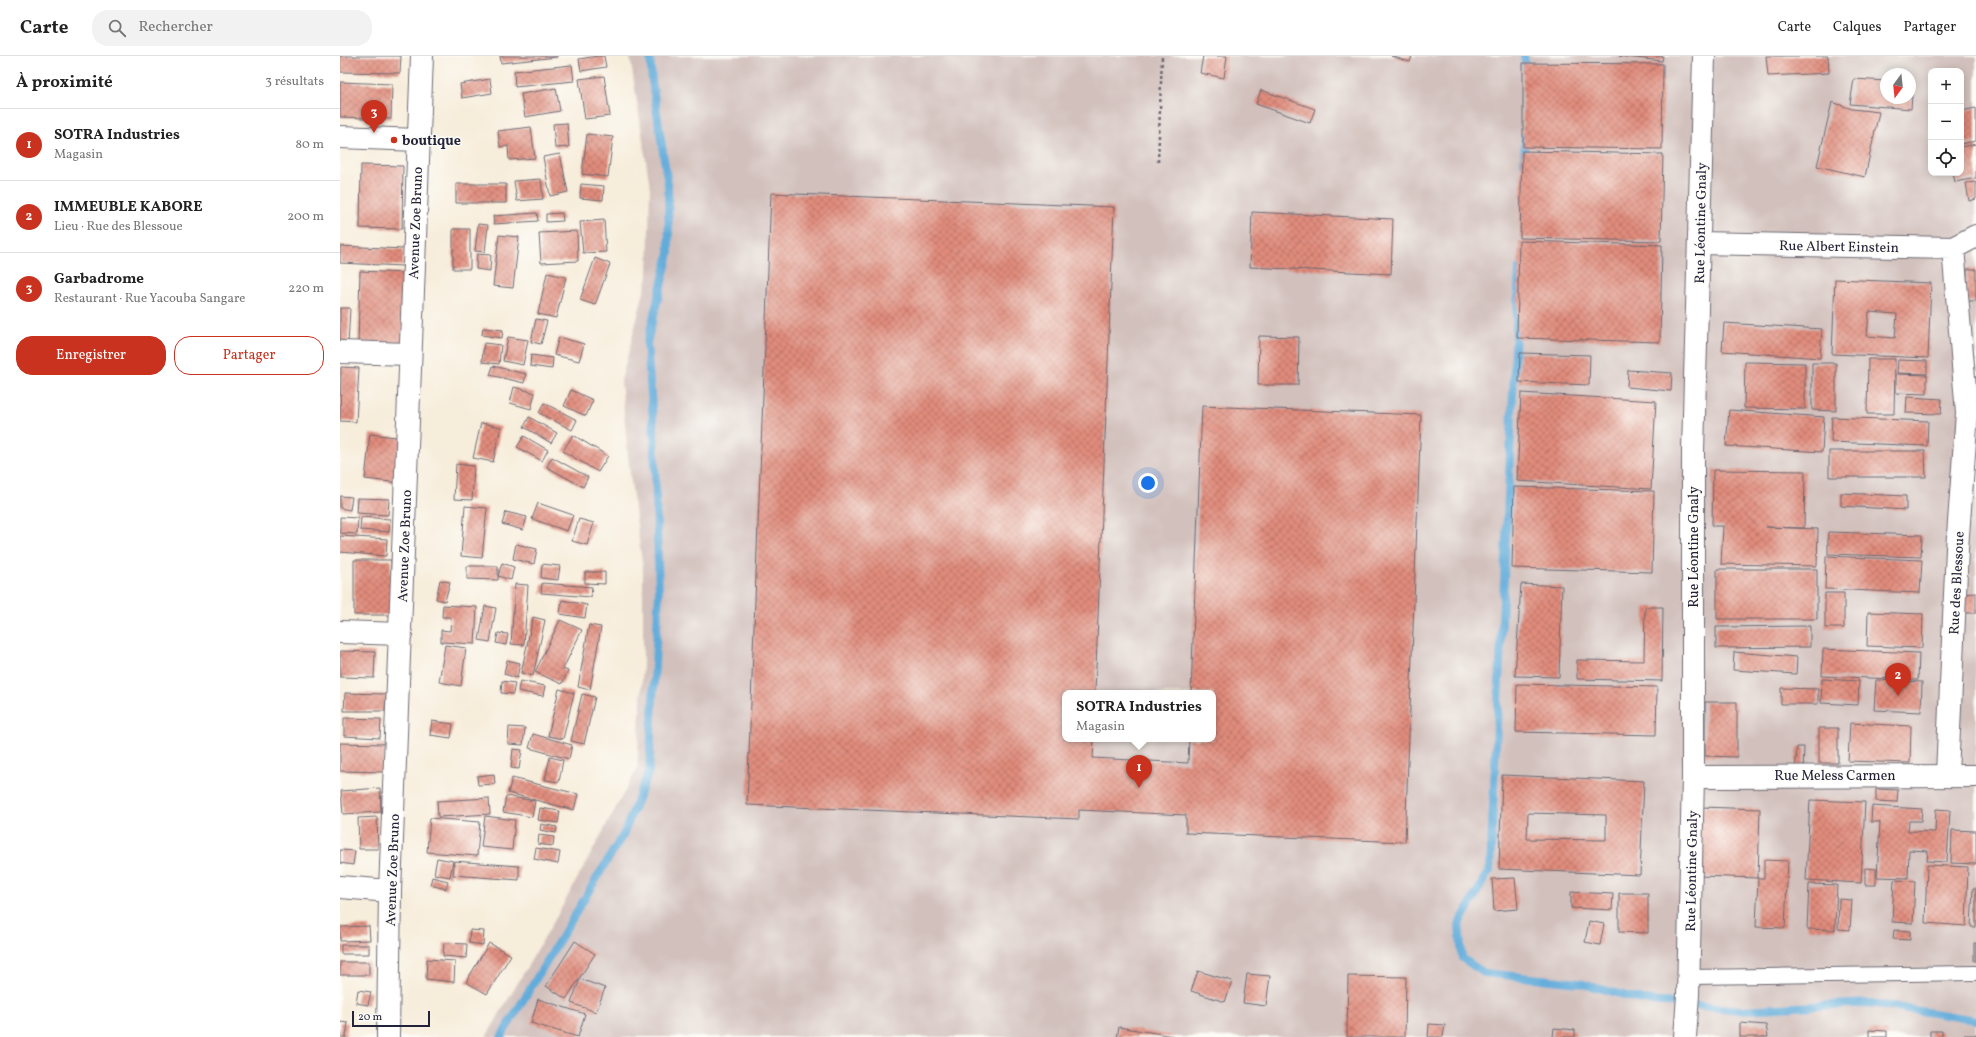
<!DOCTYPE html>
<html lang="fr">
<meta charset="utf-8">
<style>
:root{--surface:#fff;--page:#f2f2f2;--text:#222;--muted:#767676;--line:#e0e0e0;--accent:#c8321e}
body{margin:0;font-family:Vollkorn,serif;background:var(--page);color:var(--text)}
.controls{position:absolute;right:12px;top:12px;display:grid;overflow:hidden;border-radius:8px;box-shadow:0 2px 10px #0003}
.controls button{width:36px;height:36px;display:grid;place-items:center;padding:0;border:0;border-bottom:1px solid var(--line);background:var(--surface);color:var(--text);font:20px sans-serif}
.compass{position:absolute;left:1540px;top:12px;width:36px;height:36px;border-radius:50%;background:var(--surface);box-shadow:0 2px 10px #0003;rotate:195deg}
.scale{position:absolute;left:12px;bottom:10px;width:78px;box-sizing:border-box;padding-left:4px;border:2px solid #22223b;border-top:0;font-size:11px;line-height:14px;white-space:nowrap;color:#22223b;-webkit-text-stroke:3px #fdfcf7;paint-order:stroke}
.you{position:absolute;left:808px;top:427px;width:14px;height:14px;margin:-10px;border:3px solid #fff;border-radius:50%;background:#1a73e8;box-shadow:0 0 0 6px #1a73e833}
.badge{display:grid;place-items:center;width:26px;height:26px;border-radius:50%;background:var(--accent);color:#fff;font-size:13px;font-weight:700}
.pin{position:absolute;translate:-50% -33px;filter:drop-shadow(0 1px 2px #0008)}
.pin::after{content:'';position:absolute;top:21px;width:14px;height:12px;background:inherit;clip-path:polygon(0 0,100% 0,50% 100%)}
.popup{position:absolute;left:722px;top:634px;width:154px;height:52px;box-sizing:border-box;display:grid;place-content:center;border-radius:8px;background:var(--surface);filter:drop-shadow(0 1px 3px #0005);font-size:13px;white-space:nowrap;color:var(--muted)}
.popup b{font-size:15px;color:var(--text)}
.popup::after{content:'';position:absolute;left:50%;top:100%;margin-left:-8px;border:8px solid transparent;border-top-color:var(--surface)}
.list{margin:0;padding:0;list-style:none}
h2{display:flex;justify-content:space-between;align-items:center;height:52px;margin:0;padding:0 16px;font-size:17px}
h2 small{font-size:13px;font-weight:400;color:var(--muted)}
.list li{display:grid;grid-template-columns:26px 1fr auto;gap:12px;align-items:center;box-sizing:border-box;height:72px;padding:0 16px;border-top:1px solid var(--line)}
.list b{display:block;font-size:15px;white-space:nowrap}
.list p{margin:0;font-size:13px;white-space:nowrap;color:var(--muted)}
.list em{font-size:13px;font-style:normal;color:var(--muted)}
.actions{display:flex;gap:8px;padding:12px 16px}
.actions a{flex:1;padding:9px 0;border:1px solid var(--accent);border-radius:16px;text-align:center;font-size:14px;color:var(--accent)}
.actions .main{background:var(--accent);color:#fff}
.icon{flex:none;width:22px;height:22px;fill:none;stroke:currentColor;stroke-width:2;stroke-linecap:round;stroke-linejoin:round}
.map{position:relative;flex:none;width:1636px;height:981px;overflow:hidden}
header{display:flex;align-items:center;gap:24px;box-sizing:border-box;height:56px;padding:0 20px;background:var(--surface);border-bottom:1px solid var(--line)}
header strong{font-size:19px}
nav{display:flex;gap:22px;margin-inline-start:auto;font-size:14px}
.search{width:280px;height:36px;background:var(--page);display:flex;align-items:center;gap:10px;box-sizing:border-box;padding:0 14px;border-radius:16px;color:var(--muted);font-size:15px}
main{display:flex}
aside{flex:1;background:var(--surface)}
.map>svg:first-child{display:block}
.industrial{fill:#d1c0bc;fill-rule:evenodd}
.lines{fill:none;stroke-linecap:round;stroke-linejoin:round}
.stream{stroke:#62acda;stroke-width:8}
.building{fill:url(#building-cross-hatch);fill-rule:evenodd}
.lane-casing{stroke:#6d6973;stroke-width:16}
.street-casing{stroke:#6d6973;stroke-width:24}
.path{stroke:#6d6973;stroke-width:2.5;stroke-dasharray:3 3;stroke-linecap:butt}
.lane{stroke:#fff;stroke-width:14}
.street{stroke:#fff;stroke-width:22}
.poi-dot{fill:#c8321e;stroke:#fdfcf7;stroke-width:1.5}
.labels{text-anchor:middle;stroke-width:3;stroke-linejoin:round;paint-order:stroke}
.poi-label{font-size:14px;font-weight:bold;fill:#22223b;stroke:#fdfcf7;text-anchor:start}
.street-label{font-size:14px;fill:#22223b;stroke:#fdfcf7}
</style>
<header>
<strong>Carte</strong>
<div class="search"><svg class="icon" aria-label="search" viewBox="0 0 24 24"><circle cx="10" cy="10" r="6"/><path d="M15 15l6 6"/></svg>Rechercher</div>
<nav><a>Carte</a><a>Calques</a><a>Partager</a></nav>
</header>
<main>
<aside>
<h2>À proximité<small>3 résultats</small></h2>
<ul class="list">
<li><span class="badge">1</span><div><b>SOTRA Industries</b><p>Magasin</p></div><em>80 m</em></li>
<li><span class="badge">2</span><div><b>IMMEUBLE KABORE</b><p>Lieu · Rue des Blessoue</p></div><em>200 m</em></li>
<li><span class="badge">3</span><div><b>Garbadrome</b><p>Restaurant · Rue Yacouba Sangare</p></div><em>220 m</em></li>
</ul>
<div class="actions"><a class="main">Enregistrer</a><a>Partager</a></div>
</aside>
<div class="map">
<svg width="1636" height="981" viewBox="0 0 1636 981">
<defs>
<pattern id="building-cross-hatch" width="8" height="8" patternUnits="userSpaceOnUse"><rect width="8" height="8" fill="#e18c7c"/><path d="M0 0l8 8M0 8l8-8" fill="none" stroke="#b67267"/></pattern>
</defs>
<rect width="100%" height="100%" fill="#fdfcf7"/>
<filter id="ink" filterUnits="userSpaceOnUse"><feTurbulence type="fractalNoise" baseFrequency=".025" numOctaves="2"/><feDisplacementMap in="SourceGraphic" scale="8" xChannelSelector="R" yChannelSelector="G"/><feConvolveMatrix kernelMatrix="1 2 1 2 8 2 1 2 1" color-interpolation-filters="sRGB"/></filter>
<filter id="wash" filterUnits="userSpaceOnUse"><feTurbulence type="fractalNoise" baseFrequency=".012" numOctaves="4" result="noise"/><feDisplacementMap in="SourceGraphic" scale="16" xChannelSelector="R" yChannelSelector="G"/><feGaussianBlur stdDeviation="0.9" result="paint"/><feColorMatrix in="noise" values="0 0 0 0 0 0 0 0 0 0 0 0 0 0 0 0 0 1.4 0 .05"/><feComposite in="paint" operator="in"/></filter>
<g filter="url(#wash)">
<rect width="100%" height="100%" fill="#f7eddb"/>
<path class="industrial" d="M290 0H1636V981H146L217 860 297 713 303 606V513L289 411 281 325 308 220 310 131ZM1591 15H1621V117H1591ZM1546 18H1570V42H1546ZM725 637H873V683H725Z"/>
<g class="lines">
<path class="stream" d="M1184 0 1187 16
M1184 106 1185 80
M1179 212 1150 813 1119 868 1122 902 1144 917 1239 927 1302 944 1401 954 1530 947 1636 964
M161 981 284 777 309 715 319 536 314 378 307 287 329 197 328 129 312 25 310 0"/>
</g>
<g id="blocks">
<path class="building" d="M0 0H61L60 17 0 16Z
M160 0H217V1L161 7Z
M258 0H264L266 11 241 15 239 3Z
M863 0H887L884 22 860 17Z
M1051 0H1072L1070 6Z
M1279 0H1323L1322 5Z
M1426 0H1488L1489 17 1428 20Z
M1183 7 1323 8 1322 93 1183 91Z
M232 9 234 25 175 31 174 15Z
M264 20 270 60 245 63 239 23Z
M150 23 152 37 122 42 120 28Z
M1514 23 1546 25V42H1570V26H1573L1571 53 1510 48Z
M0 26 52 28 51 63 0 61Z
M216 32 220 55 185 61 181 38Z
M921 34 975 53 970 67 916 48Z
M1492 46 1512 53 1539 56 1525 121 1477 110Z
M1636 52V85L1621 88V55Z
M227 67 229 91 215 92 213 68Z
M191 71 195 102 169 104 168 90 160 91 158 75Z
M247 78 273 81 268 121 242 118Z
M1636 88V122L1615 126 1613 117H1621V91Z
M1182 95 1323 98 1321 185 1180 182Z
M220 98 228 136 210 140 203 101Z
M21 109 63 110 62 173 20 172Z
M201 123 203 143 177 145 174 125Z
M1636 126V143L1629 145 1626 127Z
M116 128H166V147H116Z
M241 128 264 130 263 144 240 142Z
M431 137 774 151 755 637H725V683H754L753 702 848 707 849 683H873V637H851L862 350 1081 359 1065 786 846 777V759L739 754V763L407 749Z
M912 156 1053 163 1051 218 910 211Z
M197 157 198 165 154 168 153 160Z
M222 157 223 165 206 166V158Z
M264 164 266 196 243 197 240 166Z
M138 168 148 169 145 196 135 195Z
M113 173H130V213H113Z
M237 175 238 205 201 207 199 177Z
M159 179 179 181 173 232 153 230Z
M1179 185 1322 189 1320 286 1177 282Z
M0 190 64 193 63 210 0 207Z
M137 198 151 199 150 215 136 213Z
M255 202 270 208 255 249 240 244Z
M1627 213H1636V245H1627Z
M20 215 65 217 63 289 18 288Z
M207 217 226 221 216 262 198 258Z
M1495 223 1591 227 1588 302 1492 298ZM1529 256 1557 258 1555 282 1527 280Z
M0 252H10L8 289H0Z
M196 263 207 265 201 288 191 286Z
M1384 267 1482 273 1480 302 1382 295Z
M143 272 163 274 162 282 142 279Z
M919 280 959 281 958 329H918Z
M168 281 188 284 183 309 163 305Z
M219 281 244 288 239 305 214 299Z
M144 287 161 289 159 308 142 306Z
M1180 297 1250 299 1249 329 1179 326Z
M191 299 213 302 212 313 190 310Z
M1528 303H1555L1554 358H1527Z
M1558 304 1587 305V318L1557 317Z
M1405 306 1465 307V353L1404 352Z
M1472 307H1496V355L1472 354Z
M153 310 186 318 184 327 150 319Z
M1 311 19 312 16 366 0 365Z
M1288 314 1332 317 1331 335 1287 331Z
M1556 318 1587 319V338L1556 337Z
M174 331 195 337 191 353 170 347Z
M231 334 253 344 246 360 224 350Z
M1181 337 1316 345 1311 433 1177 425Z
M1567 341 1602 343 1601 358 1566 357Z
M204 347 237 364 232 374 199 357Z
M1389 354 1484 361 1482 396 1386 390Z
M189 361 217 377 211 387 184 371Z
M1492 361 1588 365 1587 390 1491 386Z
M141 367 161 371 153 406 133 402Z
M30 378 65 382 60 427 25 423Z
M233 379 268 400 258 416 223 395Z
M184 380 208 394 202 405 177 391Z
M1489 395H1585L1586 421H1489Z
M212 401 248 421 243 431 207 411Z
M116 408 134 410 132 444 114 443Z
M1373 414 1465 415 1464 472 1426 471 1478 473 1477 510 1381 508 1383 470H1372Z
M1174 431 1314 435 1312 516 1172 512Z
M1501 437 1566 440V454L1501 450Z
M0 440 12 441 10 454 0 452Z
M17 442 49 443 48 459 16 457Z
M198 447 233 459 227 475 192 463Z
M125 450 147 452 142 502 121 500Z
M166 456 187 461 183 474 162 468Z
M0 461 18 462 17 478 0 477Z
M21 461 50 463 49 476 20 474Z
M239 463 254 467 247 489 232 485Z
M1488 476 1582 479 1581 501 1488 498Z
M0 480 47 483 46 500 0 496Z
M176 488 197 493 194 508 173 503Z
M1486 500 1582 504 1580 537 1485 533Z
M14 504H51V559H14Z
M162 507 174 511 171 524 158 520Z
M202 508 220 510 218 524 201 522Z
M127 510H158V524L127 523Z
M1377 513H1477V563H1377Z
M245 516H265V528L245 527Z
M100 524 110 526 105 545 96 543Z
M202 527 252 531 251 541 201 537Z
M175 528 188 529 184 589 171 588Z
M1181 528 1222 530 1219 621 1175 620Z
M1485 537H1504V572H1485Z
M1636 537V557H1621V538Z
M222 544 247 549 245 562 220 558Z
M103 549 137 551 135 588 101 586V574L110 575 111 561H102Z
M145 550 156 552 150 586 139 584Z
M1305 551H1323L1322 625 1237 623V604L1304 605Z
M1528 556 1583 558 1582 592 1527 590Z
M193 561 205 564 193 620 181 617Z
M220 564 242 574 223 613 228 615 222 628 195 616Z
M249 569 261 571 250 634 238 631Z
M1470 570V591L1376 592V571Z
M158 577 168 578 166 589 156 587Z
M105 589 126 592 121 630 99 626Z
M1483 593 1579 597 1578 624 1482 620Z
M0 595 35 596 34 622 0 621Z
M1394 596 1457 601 1456 618 1393 614Z
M167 604 180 607 177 622 164 618Z
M1482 623 1519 625 1518 649 1481 647Z
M1536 624 1582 626 1581 656 1534 654Z
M162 625 175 627 173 638 161 637Z
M180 625 205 630 203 640 178 635Z
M1177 628 1317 631 1316 679 1176 676Z
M1441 632 1478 633V648H1441Z
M219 633 234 637 223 683 208 680Z
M5 637 46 638 45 655H4Z
M242 638 255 641 244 688 231 685Z
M1365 646H1397V701L1365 700Z
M4 662 41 663 40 682 4 680Z
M92 665 113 668 111 682 90 679Z
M1510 667 1571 670 1570 707 1508 705Z
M169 671 185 672 183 689 168 688Z
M1479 672H1498V707H1479Z
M193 678 232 689 229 703 189 692Z
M0 687 45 688 44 716 0 715Z
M1457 691H1464L1463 718 1455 717Z
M173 693 182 694 179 713 171 712Z
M210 701 223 704 219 726 205 724Z
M154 718 155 728 138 729 137 720Z
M1162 719 1304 725 1300 819 1159 813ZM1188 757 1266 759V784L1187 783Z
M172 722 238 738 234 754 168 737Z
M40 732 41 756 3 758 1 735Z
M1536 733 1558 734 1557 746 1536 745Z
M166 740 195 745 192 761 163 756Z
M149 742 150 758 98 761 97 745Z
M1470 744 1525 746 1521 827 1466 824Z
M1532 750 1582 753 1581 765H1569L1568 775 1595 776 1596 753 1610 754 1607 806 1587 805 1588 795 1569 794 1568 822 1537 821 1540 766H1531Z
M1361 751 1420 753 1418 822 1359 820Z
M200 752 220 755 218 767 198 764Z
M145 760 175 764 172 794 141 791Z
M37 761 38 793H19L18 762Z
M90 762 140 766 137 800 87 796Z
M201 768 217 771 216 777 200 774Z
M1612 774 1636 775V808L1611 807Z
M199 779 214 781 213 790 198 788Z
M196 792 220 796 218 808 194 803Z
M0 794 15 795 13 809 0 807Z
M97 802 113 805 110 821 94 818Z
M1424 804 1448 805 1445 872 1416 871 1418 822H1424Z
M114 805 179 810V824L113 819Z
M1587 809 1628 811 1626 870 1585 867Z
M1525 812 1536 813V829H1525Z
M92 821 108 825 106 833 90 829Z
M1175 822 1178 853 1154 855 1152 823Z
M1554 824 1575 825 1573 867 1552 866Z
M1469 828 1497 829 1495 874 1467 873Z
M1633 832H1636V871H1631Z
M1231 836 1273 838 1272 854 1231 852Z
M1279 837H1308V877L1279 876Z
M1499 843 1512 844 1510 874 1498 873Z
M1249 865 1264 868 1260 889 1245 886Z
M29 870 30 884 0 885V871Z
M130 874 144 875 143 889 129 887Z
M1554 874 1570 875V884L1553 883Z
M235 885 255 898 226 943 206 930Z
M104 887 127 888 126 902 103 900Z
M149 887 171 899 147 938 126 926Z
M1634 887H1636V905H1634Z
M1 889H29V898H1Z
M87 903 115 905 114 926 86 923Z
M0 906H29V919H0Z
M858 915 892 925 885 946 851 935Z
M907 918 930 920 926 950 903 947Z
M1008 920 1066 921 1065 981H1007Z
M240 923 265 932 256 956 231 947Z
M18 934 31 936 28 949 16 947Z
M198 943 245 958 238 981 191 967Z
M0 966 8 967 6 981H0Z
M1400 967 1426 969 1428 981H1400Z
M1089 968 1105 969 1103 981H1088Z
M779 971 833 980V981H777Z
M1214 972 1235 974V981H1213Z
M1529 974 1547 975V981H1529Z
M1590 975H1602V981H1590Z
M1624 979H1636V981H1624Z"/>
</g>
</g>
<g filter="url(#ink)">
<use href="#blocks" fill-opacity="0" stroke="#6d6973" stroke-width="1"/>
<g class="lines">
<defs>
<path id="lane" d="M1349 921 1636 917"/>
<path id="street" d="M0 81 78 84
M1359 187 1613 192 1636 180
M0 296 70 298
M0 576 61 578
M1607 719 1617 493 1627 357 1613 192
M1353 721 1636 720
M0 831 50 835
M48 981 50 835 82 0
M1345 981 1348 939 1353 721V395L1364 0"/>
</defs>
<use href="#lane" class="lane-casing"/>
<use href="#street" class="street-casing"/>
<path class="path" d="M818 106 822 0"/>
<use href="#lane" class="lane"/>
<use href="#street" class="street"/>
</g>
</g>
<circle class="poi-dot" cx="54" cy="84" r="4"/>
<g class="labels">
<g class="poi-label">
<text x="62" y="89">boutique</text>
</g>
<g class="street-label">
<text transform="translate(75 167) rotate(-88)" y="5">Avenue Zoe Bruno</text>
<text transform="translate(1360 167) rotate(-89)" y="5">Rue Léontine Gnaly</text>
<text transform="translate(1499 190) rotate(1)" y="5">Rue Albert Einstein</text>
<text transform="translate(64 490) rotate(-88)" y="5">Avenue Zoe Bruno</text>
<text transform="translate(1353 491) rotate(-90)" y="5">Rue Léontine Gnaly</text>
<text transform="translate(1616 527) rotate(-87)" y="5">Rue des Blessoue</text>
<text x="1495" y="724">Rue Meless Carmen</text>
<text transform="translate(52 814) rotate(-88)" y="5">Avenue Zoe Bruno</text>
<text transform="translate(1351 815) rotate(-89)" y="5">Rue Léontine Gnaly</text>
</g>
</g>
</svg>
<div class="controls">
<button>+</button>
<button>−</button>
<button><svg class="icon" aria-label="locate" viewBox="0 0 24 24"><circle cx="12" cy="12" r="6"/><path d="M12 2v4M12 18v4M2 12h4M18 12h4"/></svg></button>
</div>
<svg class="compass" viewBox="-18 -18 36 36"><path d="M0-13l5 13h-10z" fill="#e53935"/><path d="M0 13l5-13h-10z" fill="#767676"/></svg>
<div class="scale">20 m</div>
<div class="you"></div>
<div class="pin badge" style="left:799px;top:732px">1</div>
<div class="popup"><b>SOTRA Industries</b>Magasin</div>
<div class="pin badge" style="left:1558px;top:640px">2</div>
<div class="pin badge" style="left:34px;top:77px">3</div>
</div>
</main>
